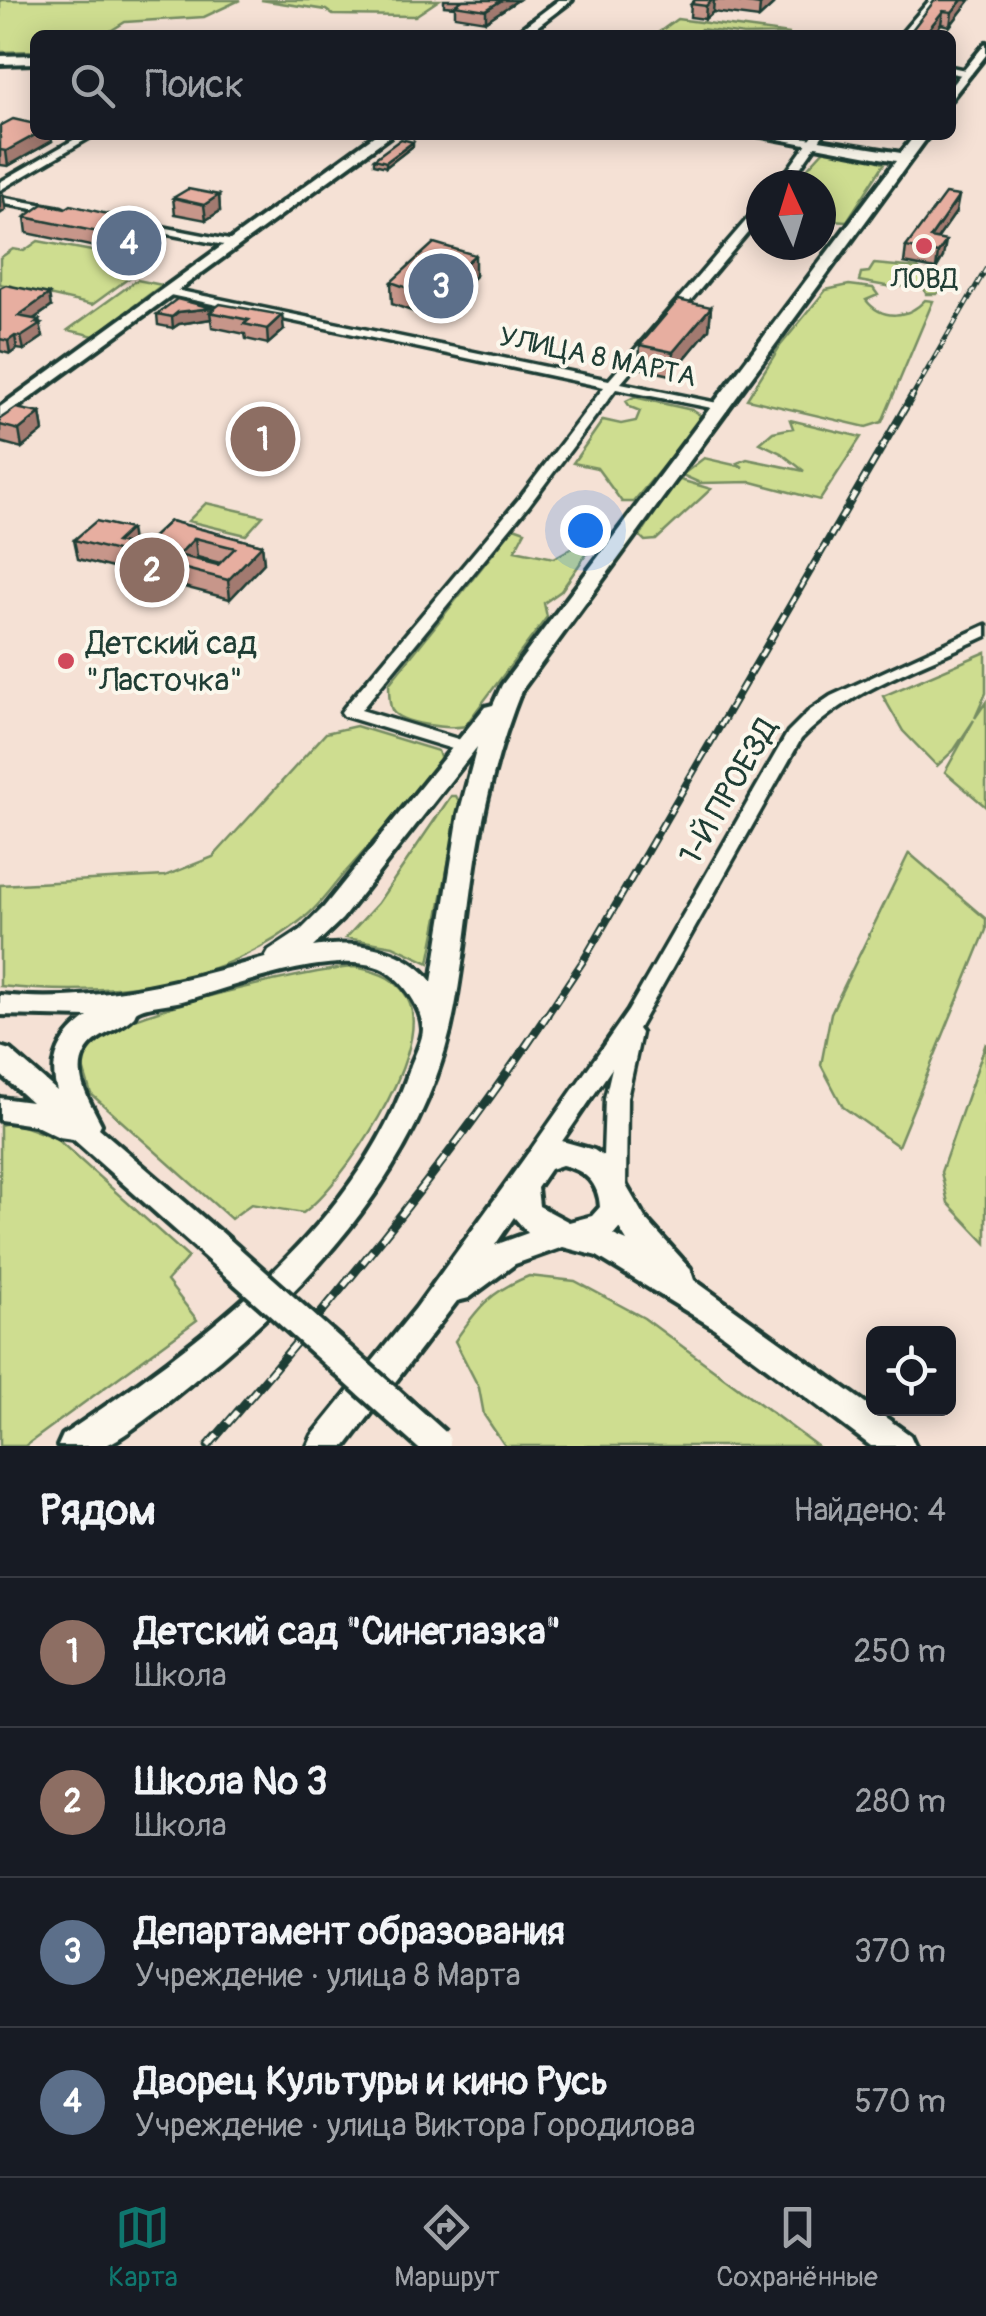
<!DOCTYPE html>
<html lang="ru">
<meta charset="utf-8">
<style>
:root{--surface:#171b24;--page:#242831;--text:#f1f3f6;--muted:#9ea1a6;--line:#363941;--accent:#0f766e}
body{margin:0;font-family:Pangolin,sans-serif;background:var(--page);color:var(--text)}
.controls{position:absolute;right:30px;bottom:30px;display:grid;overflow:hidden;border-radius:15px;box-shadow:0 5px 25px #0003}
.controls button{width:90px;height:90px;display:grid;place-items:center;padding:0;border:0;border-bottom:2px solid var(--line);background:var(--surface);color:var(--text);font:50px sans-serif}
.compass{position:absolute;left:746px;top:170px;width:90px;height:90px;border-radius:50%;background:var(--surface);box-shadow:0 5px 25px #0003;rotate:356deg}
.you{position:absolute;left:585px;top:530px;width:35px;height:35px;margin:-25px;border:8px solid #fff;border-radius:50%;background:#1a73e8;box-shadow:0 0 0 15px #1a73e833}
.badge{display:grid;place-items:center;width:65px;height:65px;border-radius:50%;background:var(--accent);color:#fff;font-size:32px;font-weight:700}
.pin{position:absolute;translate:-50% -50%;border:5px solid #fff;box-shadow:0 2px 10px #0006}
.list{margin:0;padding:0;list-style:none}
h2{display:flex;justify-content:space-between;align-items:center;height:130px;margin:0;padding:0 40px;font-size:42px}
h2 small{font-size:32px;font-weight:400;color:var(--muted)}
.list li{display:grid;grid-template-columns:65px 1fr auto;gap:30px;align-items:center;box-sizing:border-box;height:150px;padding:0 40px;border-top:2px solid var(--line)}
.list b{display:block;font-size:38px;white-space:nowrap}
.list p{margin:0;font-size:32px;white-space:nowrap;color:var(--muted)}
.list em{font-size:32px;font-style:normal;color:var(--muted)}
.icon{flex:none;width:55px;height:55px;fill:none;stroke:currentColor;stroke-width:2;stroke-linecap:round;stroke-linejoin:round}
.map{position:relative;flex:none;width:986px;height:1446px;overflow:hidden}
.search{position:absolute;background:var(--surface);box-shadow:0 5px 25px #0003;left:30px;right:30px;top:30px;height:110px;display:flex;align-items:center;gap:25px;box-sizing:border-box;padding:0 35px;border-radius:15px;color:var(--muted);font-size:38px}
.sheet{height:730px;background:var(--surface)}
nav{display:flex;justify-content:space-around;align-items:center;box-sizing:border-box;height:140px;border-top:2px solid var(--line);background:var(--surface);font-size:28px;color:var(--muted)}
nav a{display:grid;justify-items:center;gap:5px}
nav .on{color:var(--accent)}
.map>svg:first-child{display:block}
.green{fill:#cedd90;stroke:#768d62;stroke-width:2.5}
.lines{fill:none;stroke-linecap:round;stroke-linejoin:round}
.minor-casing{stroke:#1f3d34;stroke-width:7}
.major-casing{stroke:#1f3d34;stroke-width:8}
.minor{fill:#fbf7ec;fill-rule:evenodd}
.major{fill:#fbf7ec;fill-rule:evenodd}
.rail-far2-casing{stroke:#1f3d34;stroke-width:5}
.rail-far1-casing{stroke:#1f3d34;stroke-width:8}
.rail-casing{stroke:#1f3d34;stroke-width:9}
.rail-far2{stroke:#fbf7ec;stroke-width:2.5;stroke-dasharray:6;stroke-linecap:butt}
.rail-far1{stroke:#fbf7ec;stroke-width:4;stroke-dasharray:10;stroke-linecap:butt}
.rail{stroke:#fbf7ec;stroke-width:5;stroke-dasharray:15;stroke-linecap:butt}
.major-bridge-casing{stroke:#1f3d34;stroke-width:38;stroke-linecap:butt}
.major-bridge{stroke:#fbf7ec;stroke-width:30}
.wall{fill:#c7968a;stroke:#1f3d34;stroke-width:2.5;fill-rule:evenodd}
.shaded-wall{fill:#a27a70;stroke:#1f3d34;stroke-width:2.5}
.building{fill:#e7aea0;stroke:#1f3d34;stroke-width:2.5;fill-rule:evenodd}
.poi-dot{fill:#d1495b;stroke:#fbf7ec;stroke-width:4}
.labels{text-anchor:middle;stroke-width:8;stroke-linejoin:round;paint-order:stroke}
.far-poi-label{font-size:28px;fill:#1f3d34;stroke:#fbf7ec}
.far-street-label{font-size:28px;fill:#1f3d34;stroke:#fbf7ec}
.poi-label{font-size:32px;fill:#1f3d34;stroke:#fbf7ec;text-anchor:start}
.street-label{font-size:32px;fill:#1f3d34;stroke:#fbf7ec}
</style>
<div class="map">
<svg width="986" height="1446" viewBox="0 0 986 1446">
<rect width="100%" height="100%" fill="#f5e1d5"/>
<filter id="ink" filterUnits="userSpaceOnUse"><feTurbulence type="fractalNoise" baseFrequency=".01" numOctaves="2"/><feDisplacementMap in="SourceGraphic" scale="20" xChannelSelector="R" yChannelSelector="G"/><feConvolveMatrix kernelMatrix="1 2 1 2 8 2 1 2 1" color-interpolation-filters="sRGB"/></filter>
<g filter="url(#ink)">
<path class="green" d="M0 0H240L204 17 125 22 104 35H35V51L0 52Z
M261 0H439L415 16 333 15 326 10Z
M677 19 790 34 744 35 701 29 695 35H655Z
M825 149 873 158 884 164 847 221 830 220 821 215V185H792Z
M38 241 151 262 92 305 0 284V258L13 249 24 251Z
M874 264 918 268 928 279 944 283 937 294H926L924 287 908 284 897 288 859 281 861 273 869 272Z
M137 280 162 285 94 336 68 330Z
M849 285 873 288 878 295 866 300C882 321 909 318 925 300L933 301 882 422 866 427 747 399 780 346 826 290Z
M634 397 692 410 700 415 698 425 633 502H622L597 468 573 463 603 420 621 424 636 421 640 411 630 407 626 401Z
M790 420 861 437 820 500 752 482 700 483 682 475 704 458 743 467 737 463 747 459 804 471 781 453 760 443 773 432 793 428Z
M677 479 711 489 656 540 645 541 640 536Z
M206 503 263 516 246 535 188 521Z
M514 527 525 531 515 550 554 558 577 545 588 552 561 591 544 603 547 617 465 726C452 730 399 724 392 710 389 704 389 691 389 684Z
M986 652V693L975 718 986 702V807L945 772 974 720 954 750 937 766 903 731 883 696Z
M356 726 438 751 441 760C408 800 376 839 341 877 330 890 319 906 305 917 220 988 105 997 0 986V885L165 876 213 857 326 733Z
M451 796H456L460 803 429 963 393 946 346 938 378 903Z
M909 853 986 919V930L898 1146 843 1107 821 1065 831 1013Z
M355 967C379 972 401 979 410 1004 429 1056 344 1183 303 1213L251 1204 231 1219 91 1094 82 1064C85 1058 88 1048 92 1042 116 1013 312 969 355 967Z
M986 1043V1243L948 1203 941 1172Z
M12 1122 56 1138 188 1257 167 1281 197 1320 25 1446H0V1125Z
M529 1276 575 1281 644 1318 817 1446H505L484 1415 479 1388 455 1341C478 1307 491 1291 529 1276Z"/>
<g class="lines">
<defs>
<path id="minor" d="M930 0H939L910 35H900Z
M951 67 970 71 972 73 967 76 951 73Z
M82 135H94L0 190V182Z
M813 135H823L788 185H777Z
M0 197 61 208 67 211 61 214 0 203Z
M761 207V217L621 383 727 405V411L616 389 529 505 361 710 471 743 474 747 471 751H459L344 716 341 712 344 708 519 499 604 387 170 295 164 291 166 288 609 380 757 208Z
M126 220 234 241 240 244 234 247 122 225V221Z
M986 625V636C923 666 850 689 801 739L638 1029 641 1033 627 1098 626 1186 622 1193 614 1196 606 1193 602 1186 605 1098 612 1068 541 1172 533 1174 525 1172 522 1165 525 1158 628 1011 788 732 809 711 831 696Z"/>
<path id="major" d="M559 0H572L526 35H513Z
M986 43V55L951 99V86Z
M35 55V63L0 64V56Z
M375 135H391L0 420V407Z
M757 135H788L901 153 915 135H929L521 691C499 746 485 801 476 859 467 916 463 975 450 1031 417 1166 322 1272 219 1360 197 1378 126 1439 104 1446 91 1446 71 1446 58 1446L63 1435C198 1344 360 1226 411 1065 415 1055 423 1039 423 1029 422 1009 405 983 388 972 345 944 229 988 182 1001 170 1004 147 1005 137 1011 135 1012 135 1016 133 1017 119 1031 95 1034 85 1053 72 1076 91 1104 101 1124L99 1128 221 1233 225 1242 221 1251 210 1255 199 1251 73 1139 59 1137 34 1125 0 1120V1098L31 1102 0 1074V1047L10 1050 57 1091C48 1059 62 1035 88 1017L0 1015V995C93 1005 176 982 265 958L269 951 301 930 324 907 485 707 493 705 502 685 896 161ZM477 747 459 814 432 982C405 947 356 940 313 947L342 919Z
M562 1141 594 1150 613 1163 645 1218 690 1268 694 1280 910 1435 915 1446H871L714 1328 597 1256 563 1247 515 1264 469 1298 457 1301 346 1446H308L313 1435 416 1308 529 1152ZM562 1165C585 1170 599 1183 600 1207L592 1216 569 1222 539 1206 537 1188 550 1169ZM514 1217 528 1233 495 1245ZM619 1228 627 1241 613 1235Z"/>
</defs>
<use href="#minor" class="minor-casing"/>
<use href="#major" class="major-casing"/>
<use href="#minor" class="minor"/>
<use href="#major" class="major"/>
<defs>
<path id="rail-far2" d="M911 398 986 269"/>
<path id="rail-far1" d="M545 1018 585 958 912 396"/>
<path id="rail" d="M208 1446C328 1307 445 1168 547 1015"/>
</defs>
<use href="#rail-far2" class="rail-far2-casing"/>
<use href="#rail-far1" class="rail-far1-casing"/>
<use href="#rail" class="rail-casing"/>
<use href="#rail-far2" class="rail-far2"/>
<use href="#rail-far1" class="rail-far1"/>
<use href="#rail" class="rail"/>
<defs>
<path id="major-bridge" d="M210 1242 435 1443"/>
</defs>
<use href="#major-bridge" class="major-bridge-casing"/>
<use href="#major-bridge" class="major-bridge"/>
</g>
<path class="wall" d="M444 0H518L486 21 455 16V7L444 6Z
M695 0H773V5L759 18 713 12 705 19 690 17 691 4Z
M935 0H970L950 26 941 24Z
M0 126 35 135H51L52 141 8 166 0 165Z
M413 146 386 167 374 164V159Z
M219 195 220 211 206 220 175 214 173 198Z
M956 212 937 239 943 257 936 269 904 263 906 247Z
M25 217 150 240 129 254 27 233Z
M475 276 436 312 421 309 417 313 392 304 391 282Z
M0 288 51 307 34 319 39 324 43 337 24 350 17 349 10 354 0 351Z
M711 307 709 329 671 375 639 368 640 345Z
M212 310 284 330 268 344 246 339 245 334 212 327 211 319 179 324 173 328 158 325 157 314Z
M40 413 43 431 22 448 0 442V419Z
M170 521 262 545 264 563 230 599 78 559 74 540 141 548ZM197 557 220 563 218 565 195 559Z"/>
<path class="shaded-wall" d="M502 0H518L486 21V10Z
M712 0H714L713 12 705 19 706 6Z
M765 0H773V5L759 18 760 5Z
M962 0H970L950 26 952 12Z
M943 11 941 24 933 35H924Z
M35 135H51L52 141 8 166 6 151Z
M413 142V146L386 167V162Z
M3 194 6 210 0 214V196Z
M219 195 220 211 206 220 204 205Z
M959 196 956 212 929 251 930 238Z
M148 224 150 240 129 254 127 238Z
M946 241 943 257 936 269 938 253Z
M475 255V276L436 312 435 290Z
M420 287 421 309 417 313 416 291Z
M49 294 51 307 20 328 18 316Z
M711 307 709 329 671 375 673 352Z
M212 308 213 313 210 312 211 319 179 324 173 328 172 317 178 312Z
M282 315 284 330 268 344 267 329Z
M39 320 43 337 24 350 21 337Z
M15 336 17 349 10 354 8 341Z
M40 413 43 431 22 448 19 430Z
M130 529 133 548 116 542Z
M195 538 197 557 185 569 178 555Z
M262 545 264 563 230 599 228 580Z"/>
<path class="building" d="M463 0H502L486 10 455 5Z
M695 0H712L706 6 691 4Z
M726 0H765L760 5Z
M935 0H962L952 12 943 11 924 35H908Z
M13 119 35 124V135L6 151 0 150V126Z
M401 139 413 142 386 162 374 159Z
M188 189 219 195 204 205 173 198Z
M945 194 959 196 930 238 946 241 938 253 906 247Z
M43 204 65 209 71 205 148 224 127 238 25 217Z
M434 243 475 255 435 290 420 287 416 291 391 282Z
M6 285 49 294 18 316 39 320 35 323 41 324 21 337 15 336 8 341 0 339V288Z
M177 299 212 308 178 312 172 317 157 314Z
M678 300 711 307 673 352 640 345Z
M220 304 282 315 267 329 244 324 249 320 210 312Z
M16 408 40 413 19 430 0 425V419Z
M96 521 130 529 116 542 141 548 170 521 262 545 228 580 74 540ZM195 538 235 548 218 565 178 555Z"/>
</g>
<g class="poi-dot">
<circle cx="924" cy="246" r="10"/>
<circle cx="66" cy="661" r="10"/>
</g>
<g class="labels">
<g class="far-poi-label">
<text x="924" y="288">ЛОВД</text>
</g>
<g class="far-street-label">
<text transform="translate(598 356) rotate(12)" y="10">УЛИЦА 8 МАРТА</text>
</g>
<g class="poi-label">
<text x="86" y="654">Детский сад<tspan x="86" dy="37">"Ласточка"</tspan></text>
</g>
<g class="street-label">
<text transform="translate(728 791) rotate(-60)" y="11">1-Й ПРОЕЗД</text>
</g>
</g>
</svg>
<div class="controls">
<button><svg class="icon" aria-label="locate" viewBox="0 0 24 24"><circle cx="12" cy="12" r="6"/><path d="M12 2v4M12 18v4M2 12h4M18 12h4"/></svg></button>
</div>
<svg class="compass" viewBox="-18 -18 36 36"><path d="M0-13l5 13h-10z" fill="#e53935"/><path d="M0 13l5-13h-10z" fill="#9ea1a6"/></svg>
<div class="you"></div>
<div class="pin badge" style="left:263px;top:439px;background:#8d6e63">1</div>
<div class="pin badge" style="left:152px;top:570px;background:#8d6e63">2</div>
<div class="pin badge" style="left:441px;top:286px;background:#5c6f8a">3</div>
<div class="pin badge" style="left:129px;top:243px;background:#5c6f8a">4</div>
<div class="search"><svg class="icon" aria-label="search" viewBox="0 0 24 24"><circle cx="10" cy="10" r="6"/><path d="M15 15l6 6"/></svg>Поиск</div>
</div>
<section class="sheet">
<h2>Рядом<small>Найдено: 4</small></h2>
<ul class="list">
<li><span class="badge" style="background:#8d6e63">1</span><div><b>Детский сад &quot;Синеглазка&quot;</b><p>Школа</p></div><em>250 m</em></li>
<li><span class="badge" style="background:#8d6e63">2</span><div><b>Школа № 3</b><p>Школа</p></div><em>280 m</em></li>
<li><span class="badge" style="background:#5c6f8a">3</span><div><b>Департамент образования</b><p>Учреждение · улица 8 Марта</p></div><em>370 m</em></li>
<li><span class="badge" style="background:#5c6f8a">4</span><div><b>Дворец Культуры и кино Русь</b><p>Учреждение · улица Виктора Городилова</p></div><em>570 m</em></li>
</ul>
</section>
<nav>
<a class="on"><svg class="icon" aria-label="map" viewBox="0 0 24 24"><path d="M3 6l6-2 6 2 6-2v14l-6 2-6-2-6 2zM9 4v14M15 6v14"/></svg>Карта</a>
<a><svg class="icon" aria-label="directions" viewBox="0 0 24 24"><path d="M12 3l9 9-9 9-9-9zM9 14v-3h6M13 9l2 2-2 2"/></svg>Маршрут</a>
<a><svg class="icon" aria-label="saved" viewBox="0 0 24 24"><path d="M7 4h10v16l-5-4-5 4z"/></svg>Сохранённые</a>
</nav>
